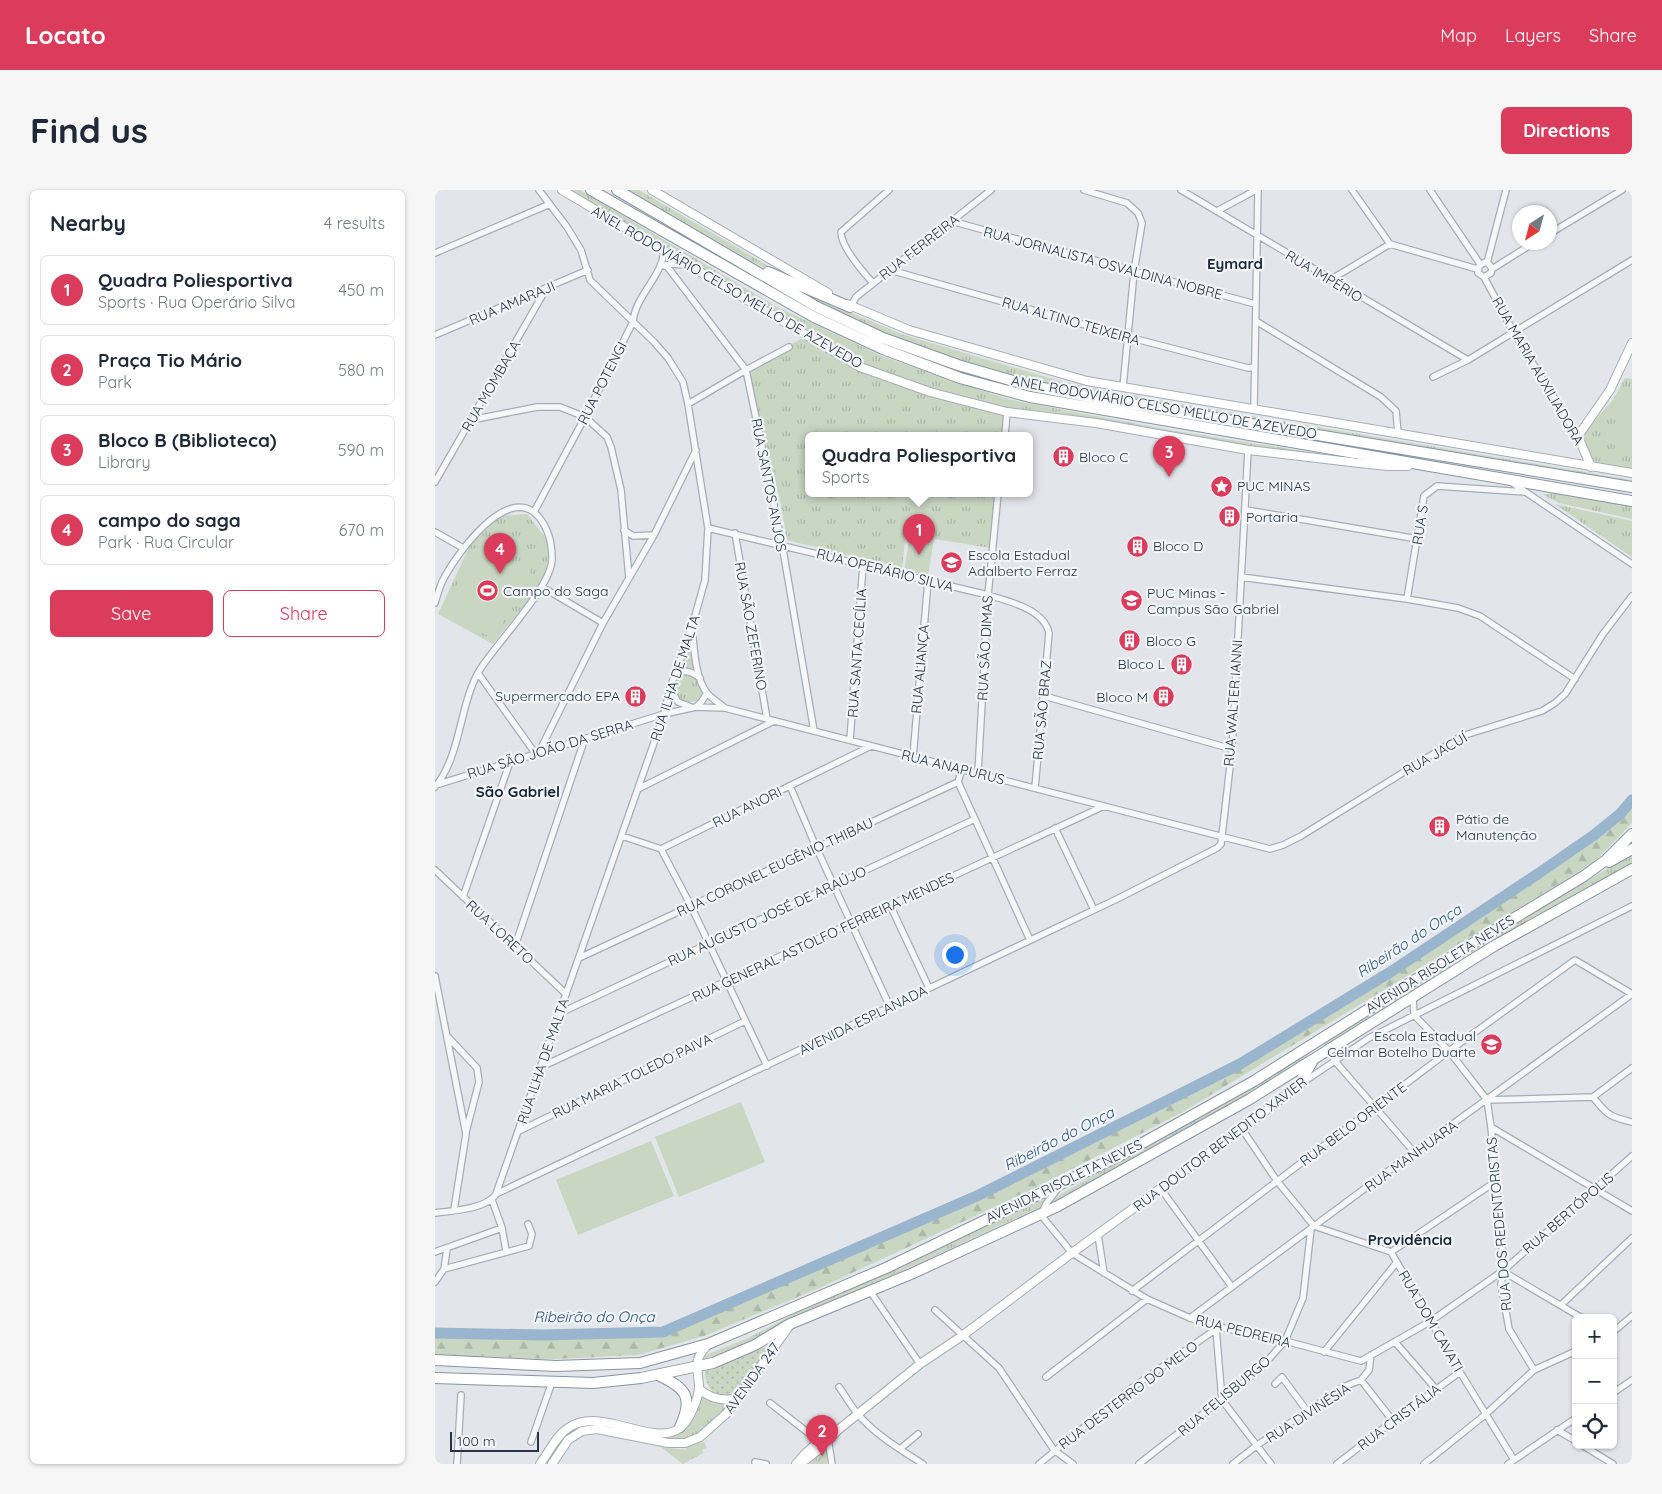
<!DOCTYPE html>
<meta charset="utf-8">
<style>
:root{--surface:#fff;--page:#f6f6f7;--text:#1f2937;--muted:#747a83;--line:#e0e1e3;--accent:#db3c5c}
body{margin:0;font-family:Quicksand,sans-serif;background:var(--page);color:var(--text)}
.controls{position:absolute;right:15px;bottom:15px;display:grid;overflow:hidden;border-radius:8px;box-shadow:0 1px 4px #0004}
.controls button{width:45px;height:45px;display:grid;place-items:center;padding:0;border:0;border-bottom:1px solid var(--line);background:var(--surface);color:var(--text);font:25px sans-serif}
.compass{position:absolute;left:1077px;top:15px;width:45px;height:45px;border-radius:50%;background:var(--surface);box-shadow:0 1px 4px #0004;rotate:216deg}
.scale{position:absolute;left:15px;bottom:12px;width:89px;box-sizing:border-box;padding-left:5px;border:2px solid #283445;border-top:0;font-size:14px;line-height:18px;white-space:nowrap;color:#283445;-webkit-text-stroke:4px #f2f5f8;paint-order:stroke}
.you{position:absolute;left:519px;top:764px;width:18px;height:18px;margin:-12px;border:4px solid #fff;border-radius:50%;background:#1a73e8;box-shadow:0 0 0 8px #1a73e833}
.badge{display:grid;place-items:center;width:32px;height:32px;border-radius:50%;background:var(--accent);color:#fff;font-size:16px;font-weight:700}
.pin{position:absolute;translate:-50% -41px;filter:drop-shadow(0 1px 2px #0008)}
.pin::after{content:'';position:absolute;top:26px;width:18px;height:15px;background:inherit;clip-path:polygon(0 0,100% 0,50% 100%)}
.popup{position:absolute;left:370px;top:242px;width:228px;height:65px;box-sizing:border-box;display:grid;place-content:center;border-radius:8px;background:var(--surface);filter:drop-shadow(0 1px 4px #0005);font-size:16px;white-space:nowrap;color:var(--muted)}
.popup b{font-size:19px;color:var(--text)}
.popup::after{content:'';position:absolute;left:50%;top:100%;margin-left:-10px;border:10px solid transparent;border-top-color:var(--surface)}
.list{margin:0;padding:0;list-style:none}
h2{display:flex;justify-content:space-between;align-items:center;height:65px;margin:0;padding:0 20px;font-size:21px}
h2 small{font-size:16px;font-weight:400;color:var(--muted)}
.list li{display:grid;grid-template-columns:32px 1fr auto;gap:15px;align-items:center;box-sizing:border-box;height:70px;margin:0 10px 10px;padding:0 10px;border:1px solid var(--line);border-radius:8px}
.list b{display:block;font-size:19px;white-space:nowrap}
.list p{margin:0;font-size:16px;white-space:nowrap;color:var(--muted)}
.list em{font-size:16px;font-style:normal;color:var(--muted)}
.actions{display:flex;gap:10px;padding:15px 20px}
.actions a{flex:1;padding:11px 0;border:1px solid var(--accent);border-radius:8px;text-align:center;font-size:18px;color:var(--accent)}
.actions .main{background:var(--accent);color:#fff}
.icon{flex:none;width:28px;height:28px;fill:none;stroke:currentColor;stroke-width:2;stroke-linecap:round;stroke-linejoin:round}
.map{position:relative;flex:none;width:1197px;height:1274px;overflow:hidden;border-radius:8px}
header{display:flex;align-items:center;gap:30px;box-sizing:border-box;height:70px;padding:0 25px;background:var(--accent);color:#fff}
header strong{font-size:24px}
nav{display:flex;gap:28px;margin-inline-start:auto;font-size:18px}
.intro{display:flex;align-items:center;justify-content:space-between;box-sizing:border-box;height:120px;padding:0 30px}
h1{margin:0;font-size:35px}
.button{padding:12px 22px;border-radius:8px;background:var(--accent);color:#fff;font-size:18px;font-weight:700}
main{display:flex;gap:30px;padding:0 30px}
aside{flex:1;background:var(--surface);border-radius:8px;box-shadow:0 1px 4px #0004}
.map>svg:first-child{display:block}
.grass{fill:url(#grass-tufts)}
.forest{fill:url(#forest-firs)}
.garden{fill:url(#garden-dots)}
.pitch{fill:#c8d6c2}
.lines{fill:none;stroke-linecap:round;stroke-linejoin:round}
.river{stroke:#9ab6ce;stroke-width:11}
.street-casing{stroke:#a6adb6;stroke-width:8}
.secondary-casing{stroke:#a6adb6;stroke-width:10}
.highway-casing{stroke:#8894a4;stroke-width:12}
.street{stroke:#f5f7f9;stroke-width:5.5}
.secondary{stroke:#fff;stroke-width:8}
.highway{stroke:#fff;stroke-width:10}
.labels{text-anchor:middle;stroke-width:4.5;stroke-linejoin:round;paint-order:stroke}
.street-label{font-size:14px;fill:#283445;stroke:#f2f5f8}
.poi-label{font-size:14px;fill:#283445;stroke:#f2f5f8;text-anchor:start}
.neighbourhood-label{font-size:15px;font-weight:bold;fill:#1a2536;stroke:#f2f5f8}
.water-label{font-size:15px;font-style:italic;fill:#2e557d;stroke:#f2f5f8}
</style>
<header>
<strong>Locato</strong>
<nav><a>Map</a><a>Layers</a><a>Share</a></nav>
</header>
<div class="intro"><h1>Find us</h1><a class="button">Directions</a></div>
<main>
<aside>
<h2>Nearby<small>4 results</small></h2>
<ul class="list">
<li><span class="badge">1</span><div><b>Quadra Poliesportiva</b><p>Sports · Rua Operário Silva</p></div><em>450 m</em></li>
<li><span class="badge">2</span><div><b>Praça Tio Mário</b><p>Park</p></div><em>580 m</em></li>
<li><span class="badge">3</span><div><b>Bloco B (Biblioteca)</b><p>Library</p></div><em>590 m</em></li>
<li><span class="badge">4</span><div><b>campo do saga</b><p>Park · Rua Circular</p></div><em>670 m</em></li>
</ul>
<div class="actions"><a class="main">Save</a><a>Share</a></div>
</aside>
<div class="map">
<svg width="1197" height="1274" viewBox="0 0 1197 1274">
<defs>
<pattern id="grass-tufts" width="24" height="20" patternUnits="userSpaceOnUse" patternTransform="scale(1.25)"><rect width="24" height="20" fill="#c8d6c2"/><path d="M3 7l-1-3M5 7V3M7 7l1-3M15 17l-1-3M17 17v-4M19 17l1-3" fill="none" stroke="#acb8a8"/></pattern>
<pattern id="forest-firs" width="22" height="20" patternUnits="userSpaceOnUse" patternTransform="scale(1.25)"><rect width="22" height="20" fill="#c8d6c2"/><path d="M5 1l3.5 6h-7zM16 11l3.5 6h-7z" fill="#acb8a8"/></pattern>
<pattern id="garden-dots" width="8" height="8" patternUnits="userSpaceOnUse" patternTransform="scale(1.25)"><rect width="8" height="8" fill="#c8d6c2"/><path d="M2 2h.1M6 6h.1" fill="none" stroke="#acb8a8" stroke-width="1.8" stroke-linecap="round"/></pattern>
</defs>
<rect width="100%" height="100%" fill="#e2e6eb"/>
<path class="grass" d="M132 0H145L342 117 447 166 576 210 741 241 906 267 901 268 789 252 617 222 569 217 458 190 572 222 569 246H374V304H563L556 358 499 349 471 342 467 379 352 350 345 310 311 180 371 146Z
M187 0H204L347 84 303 67Z
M357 98 469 145 628 192 746 214 1197 290V294L694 210 576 187 507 166 435 137Z
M1190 188 1197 189V278L1171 276 1159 271 1153 260 1149 248 1151 240 1178 210Z
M1121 303 1197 314V329L1124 313 1107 304Z
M1120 314 1197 331V367Z
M92 324 112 350 113 372 105 396 58 454 3 424 35 355 66 326Z
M254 458 262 481 248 478 244 480Z
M248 483C263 488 272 492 265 510 243 517 236 504 242 484Z
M1197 663V674L1049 757 887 860 890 853 1057 747 1162 685Z
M873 863 872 868C788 921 702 969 614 1014L626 1004 834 887Z
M610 1009 605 1017 332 1144 295 1160 266 1170V1167L313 1148 370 1118Z
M266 1206 294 1215C276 1235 264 1251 234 1248L252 1237 264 1216Z
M269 1252 272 1258 267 1260 268 1263 248 1274 226 1257 251 1260 252 1257Z
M392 1258V1274H371Z"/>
<path class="forest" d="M1197 613V633L1158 673 746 923 594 1001 389 1096 269 1146 203 1165 119 1169 0 1165V1145L113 1147 198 1146 222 1148 491 1030 586 986 797 880 991 761 1078 703 1146 656 1184 628Z"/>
<path class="garden" d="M336 1155 306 1198C303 1200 299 1204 296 1205 279 1212 269 1193 270 1180Z"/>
<path class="pitch" d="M1186 201 1197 202V258L1180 257Z
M475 345 499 349 493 385 469 381Z
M45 353 96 381 59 449 7 421Z
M306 912 330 972 244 1007 220 947Z
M216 951 239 1006 143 1045 121 990Z"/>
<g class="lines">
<path class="river" d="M0 1143 107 1145 228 1142 544 1005 805 874 957 781 1107 681 1159 645 1185 624 1197 610"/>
<defs>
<path id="street" d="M649 0 692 13 703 23 707 33 699 82 688 197
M746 0 1033 170
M917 0 955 54
M995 0 1045 74
M782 21 821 0
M516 31 820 114
M1114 44 1187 0
M0 63 115 14
M1052 73 1071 0
M231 75 311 180 347 354 379 541
M229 76 236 74 252 75
M1057 79 1100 52
M455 80 693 147 813 178 819 177
M1049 87 1056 83 1057 79 1054 74 1050 72 1044 76 1043 83 1049 87 1079 143 1143 246
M895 90 955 54 1042 79
M438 93C428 82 406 57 406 42L454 0
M415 117 421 107 556 0
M821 131 946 207 961 221 963 243
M0 145 153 80
M998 187 1033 170 1197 70
M253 214 311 180 354 157
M819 218 823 0
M36 230 102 217H125L150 227 172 247 176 257 186 300 194 388
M570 246 572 222
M0 292 111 99
M1076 292 1197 374
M811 320 983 349
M99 322 150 227 198 132C200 106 227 87 229 61
M273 338 553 405C573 411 609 419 614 443L600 598
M189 340 198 346 219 345
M0 342 28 358
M300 343 332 529
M806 387 972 409 1023 418 1045 426 1140 489
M107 397 168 433
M972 409 989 306 1002 296 1090 302
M0 413C2 406 4 399 7 392 19 367 72 292 103 326 113 338 117 352 117 368 118 396 61 453 44 481 24 516 26 566 0 597
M257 438C259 457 260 488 272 503 276 508 284 513 290 518L835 659 848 655 866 646 1027 546 1107 521 1120 513 1130 504 1168 444 1197 406
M43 483 100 563
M240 483C251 480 256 481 265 488
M235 498 243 512 256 517
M609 506 797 559
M261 517 267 511 272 503
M415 550 428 375
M104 562 168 433 219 345 261 260
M478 567 493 391
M543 583 553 405 563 304
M523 592 595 750
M1 595 229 524 261 517 290 518
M355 596 381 657 455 817
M203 599 339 531
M620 638 659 720
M187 646 226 659 436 556
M226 659 256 716 332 876
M0 680 131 804
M28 707 75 572
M455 715 494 798
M80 756 150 548
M144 768 523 592 527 579
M0 786 31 944 19 1020
M978 808 979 825 1014 861 1052 910 1056 937 1069 1080 1066 1094 1074 1139 1099 1180
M123 824 540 629
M13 847 42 878 44 892 31 942
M899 870 979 962
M106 877 669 616
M867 893 934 848 1197 716
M1158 907 1197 878
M1158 907C1172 925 1175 927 1197 932
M1052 910 1158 907
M1056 937 1197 1021
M807 939 842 991 879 1036 956 1062 1025 1182 1079 1270
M84 941 310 831
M624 997 611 1014 606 1025 637 1063 712 1109 755 1128 784 1137 850 1151 926 1171 996 1131 1069 1080 1197 966
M726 999 797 1097
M61 1004 682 709 782 658 786 654 797 559 813 260
M57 1010 67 1038 71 1061
M0 1023C17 1021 52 1019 61 1004L229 524 235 498 257 437 270 390 273 338 253 214 248 192 233 168 219 152 155 90 146 60 132 37 104 0
M663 1045 669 1083
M0 1062 67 1038
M956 1062 1060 992
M9 1079 94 1056 97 1044 93 1034
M1069 1082 1147 1128
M0 1092 9 1079 12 1059
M435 1101 485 1174
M697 1101 1014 861 1140 770 1197 804
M1127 1114 1197 1048
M500 1120 564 1178 619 1260 638 1274
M755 1128 979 962 1197 804
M781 1139 787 1210 836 1274
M1178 1142 1197 1126
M960 1152 1001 1199
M889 1162 962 1072
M611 1187 712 1109
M926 1190 958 1231
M840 1194 847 1187 872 1221
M404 1197C410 1205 415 1215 422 1223 438 1243 466 1260 488 1274
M1178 1203 1197 1190
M335 1213 385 1252
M1122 1240 1141 1251
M393 1249 397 1274
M96 1252 117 1192
M1147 1255 1178 1274
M465 1259 483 1244
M320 1272 331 1274
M22 1274 26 1205
M604 1274 694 1200 784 1137
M704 1274 824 1180 850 1151 868 1108 876 1039
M798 1274 821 1256 908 1197 926 1190 934 1180 936 1165
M902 1274 958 1231 1025 1182
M989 1274 1051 1224 1099 1180 1141 1161
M1073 1274 1141 1228"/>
<path id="secondary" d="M127 0 425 177 495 202 572 222 661 233 813 260 924 273 953 276H973
M217 0 393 103
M412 114 474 140 652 191 1197 283
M1156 277 1143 246 1175 200 1197 153
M264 1199C276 1209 288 1212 303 1208
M105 1274C114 1262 121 1246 133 1238 166 1215 217 1258 245 1238 254 1231 264 1208 264 1197 264 1188 261 1179 263 1170 264 1164 269 1159 273 1154
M117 1274 133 1250 147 1241 162 1239 233 1253H250L265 1247 292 1223 355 1135
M361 1274C372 1260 387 1248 403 1240L485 1174 527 1146 637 1063 807 939 863 896
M365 1274 387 1257 402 1241"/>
<path id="highway" d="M156 0 379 127 448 159 525 188 595 207 1197 311
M182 0 382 117 448 148 523 175 592 195 671 210 1197 297
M333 82 415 117
M1174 672 1197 659
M863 896 877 872
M0 1170 121 1176 205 1173 273 1154 451 1078 686 965 819 891 1053 744 1149 686 1171 670 1197 644
M223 1185C251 1198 259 1207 245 1237
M0 1188 158 1193 206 1188 278 1173 320 1155 355 1134 476 1084 623 1016 815 909 1059 756 1197 679"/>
</defs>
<use href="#street" class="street-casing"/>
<use href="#secondary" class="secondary-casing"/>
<use href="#highway" class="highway-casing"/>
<use href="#street" class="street"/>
<use href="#secondary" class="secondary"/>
<use href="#highway" class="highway"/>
</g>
<defs>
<symbol id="building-disc" viewBox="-11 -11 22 22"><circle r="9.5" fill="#db3c5c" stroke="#f2f5f8"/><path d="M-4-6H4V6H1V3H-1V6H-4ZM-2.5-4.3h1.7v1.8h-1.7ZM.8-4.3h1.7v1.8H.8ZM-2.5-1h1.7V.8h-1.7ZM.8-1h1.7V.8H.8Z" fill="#fff"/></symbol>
<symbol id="sight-disc" viewBox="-11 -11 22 22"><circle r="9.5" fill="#db3c5c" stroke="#f2f5f8"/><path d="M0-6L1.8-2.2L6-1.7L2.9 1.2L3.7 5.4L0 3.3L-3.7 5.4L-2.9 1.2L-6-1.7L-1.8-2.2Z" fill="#fff"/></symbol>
<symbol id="school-disc" viewBox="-11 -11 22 22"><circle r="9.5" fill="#db3c5c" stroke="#f2f5f8"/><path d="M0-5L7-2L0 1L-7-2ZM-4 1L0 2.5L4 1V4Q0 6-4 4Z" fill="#fff"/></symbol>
<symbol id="stadium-disc" viewBox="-11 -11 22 22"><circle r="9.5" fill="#db3c5c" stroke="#f2f5f8"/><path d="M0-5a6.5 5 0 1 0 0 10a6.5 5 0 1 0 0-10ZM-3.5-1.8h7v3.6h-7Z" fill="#fff"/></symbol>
<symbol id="university-disc" viewBox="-11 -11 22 22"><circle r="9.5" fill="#db3c5c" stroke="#f2f5f8"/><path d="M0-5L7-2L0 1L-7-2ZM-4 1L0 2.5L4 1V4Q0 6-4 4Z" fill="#fff"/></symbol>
</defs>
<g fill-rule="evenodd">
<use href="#building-disc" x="616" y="254" width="25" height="25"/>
<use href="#sight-disc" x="774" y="284" width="25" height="25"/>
<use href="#building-disc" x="782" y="314" width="25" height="25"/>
<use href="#building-disc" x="690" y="344" width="25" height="25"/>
<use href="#school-disc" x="504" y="360" width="25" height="25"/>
<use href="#stadium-disc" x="40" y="388" width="25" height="25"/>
<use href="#university-disc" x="684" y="398" width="25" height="25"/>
<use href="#building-disc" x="682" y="438" width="25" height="25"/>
<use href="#building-disc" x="734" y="462" width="25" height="25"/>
<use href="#building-disc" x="188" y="494" width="25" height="25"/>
<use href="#building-disc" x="716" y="494" width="25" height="25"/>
<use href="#building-disc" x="992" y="624" width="25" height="25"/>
<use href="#school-disc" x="1044" y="842" width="25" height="25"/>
</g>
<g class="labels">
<g class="street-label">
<text transform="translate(484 57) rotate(-38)" y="5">RUA FERREIRA</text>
<text transform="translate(668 73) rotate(15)" y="5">RUA JORNALISTA OSVALDINA NOBRE</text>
<text transform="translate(889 86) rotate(31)" y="5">RUA IMPÉRIO</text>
<text transform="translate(292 97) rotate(30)" y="5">ANEL RODOVIÁRIO CELSO MELLO DE AZEVEDO</text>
<text transform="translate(77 113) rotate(-23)" y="5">RUA AMARAJI</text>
<text transform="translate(636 131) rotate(16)" y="5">RUA ALTINO TEIXEIRA</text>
<text transform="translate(1103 181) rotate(60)" y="5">RUA MARIA AUXILIADORA</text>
<text transform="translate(167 193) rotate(-63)" y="5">RUA POTENGI</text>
<text transform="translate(56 196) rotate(-60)" y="5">RUA MOMBAÇA</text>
<text transform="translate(729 217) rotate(10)" y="5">ANEL RODOVIÁRIO CELSO MELLO DE AZEVEDO</text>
<text transform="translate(334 295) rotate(79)" y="5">RUA SANTOS ANJOS</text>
<text transform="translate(985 335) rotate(-81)" y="5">RUA S</text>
<text transform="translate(450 380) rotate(14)" y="5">RUA OPERÁRIO SILVA</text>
<text transform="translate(316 436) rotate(80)" y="5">RUA SÃO ZEFERINO</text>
<text transform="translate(550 458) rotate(-87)" y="5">RUA SÃO DIMAS</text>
<text transform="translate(422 463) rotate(-86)" y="5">RUA SANTA CECÍLIA</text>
<text transform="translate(485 479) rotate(-85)" y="5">RUA ALIANÇA</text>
<text transform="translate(240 488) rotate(-72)" y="5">RUA ILHA DE MALTA</text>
<text transform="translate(798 513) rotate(-86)" y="5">RUA WALTER IANNI</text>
<text transform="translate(607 520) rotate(-85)" y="5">RUA SÃO BRAZ</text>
<text transform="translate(115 559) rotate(-17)" y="5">RUA SÃO JOÃO DA SERRA</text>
<text transform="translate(1000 564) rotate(-30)" y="5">RUA JACUÍ</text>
<text transform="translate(518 577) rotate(14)" y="5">RUA ANAPURUS</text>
<text transform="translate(312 617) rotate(-26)" y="5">RUA ANORI</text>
<text transform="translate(340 677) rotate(-25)" y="5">RUA CORONEL EUGÊNIO THIBAU</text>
<text transform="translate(332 726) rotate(-25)" y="5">RUA AUGUSTO JOSÉ DE ARAÚJO</text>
<text transform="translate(65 742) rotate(43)" y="5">RUA LORETO</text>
<text transform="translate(388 747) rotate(-25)" y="5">RUA GENERAL ASTOLFO FERREIRA MENDES</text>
<text transform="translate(1005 774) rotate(-32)" y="5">AVENIDA RISOLETA NEVES</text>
<text transform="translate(428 830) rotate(-26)" y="5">AVENIDA ESPLANADA</text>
<text transform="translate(108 871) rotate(-71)" y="5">RUA ILHA DE MALTA</text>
<text transform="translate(197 886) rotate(-26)" y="5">RUA MARIA TOLEDO PAIVA</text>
<text transform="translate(918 934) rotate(-37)" y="5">RUA BELO ORIENTE</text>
<text transform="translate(785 954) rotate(-37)" y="5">RUA DOUTOR BENEDITO XAVIER</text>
<text transform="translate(976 966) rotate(-36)" y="5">RUA MANHUARA</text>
<text transform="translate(629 991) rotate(-26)" y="5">AVENIDA RISOLETA NEVES</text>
<text transform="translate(1133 1023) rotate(-41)" y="5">RUA BERTÓPOLIS</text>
<text transform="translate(1064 1034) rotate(-95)" y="5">RUA DOS REDENTORISTAS</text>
<text transform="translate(996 1131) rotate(60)" y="5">RUA DOM CAVATI</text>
<text transform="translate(808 1141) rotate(14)" y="5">RUA PEDREIRA</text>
<text transform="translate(317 1188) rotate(-54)" y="5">AVENIDA 247</text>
<text transform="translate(693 1205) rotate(-37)" y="5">RUA DESTERRO DO MELO</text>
<text transform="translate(789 1206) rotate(-40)" y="5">RUA FELISBURGO</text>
<text transform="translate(873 1223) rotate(-33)" y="5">RUA DIVINÉSIA</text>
<text transform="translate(964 1227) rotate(-37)" y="5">RUA CRISTÁLIA</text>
</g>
<g class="poi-label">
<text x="644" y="272">Bloco C</text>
<text x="802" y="301">PUC MINAS</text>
<text x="811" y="332">Portaria</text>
<text x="718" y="361">Bloco D</text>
<text x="533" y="370">Escola Estadual<tspan x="533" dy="16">Adalberto Ferraz</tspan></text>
<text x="68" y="406">Campo do Saga</text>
<text x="712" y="408">PUC Minas -<tspan x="712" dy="16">Campus São Gabriel</tspan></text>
<text x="711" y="456">Bloco G</text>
<text x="730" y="479" text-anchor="end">Bloco L</text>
<text x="185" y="511" text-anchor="end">Supermercado EPA</text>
<text x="713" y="512" text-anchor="end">Bloco M</text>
<text x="1021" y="634">Pátio de<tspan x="1021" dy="16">Manutenção</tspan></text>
<text x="1041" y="851" text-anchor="end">Escola Estadual<tspan x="1041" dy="16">Celmar Botelho Duarte</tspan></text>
</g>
<g class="neighbourhood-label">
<text x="800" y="79">Eymard</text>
<text x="83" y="607">São Gabriel</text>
<text x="975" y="1055">Providência</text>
</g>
<g class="water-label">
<text transform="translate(974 751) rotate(-33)" y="5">Ribeirão do Onça</text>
<text transform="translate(624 949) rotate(-27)" y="5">Ribeirão do Onça</text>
<text x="159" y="1132">Ribeirão do Onça</text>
</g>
</g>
</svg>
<div class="controls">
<button>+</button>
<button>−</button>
<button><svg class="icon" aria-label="locate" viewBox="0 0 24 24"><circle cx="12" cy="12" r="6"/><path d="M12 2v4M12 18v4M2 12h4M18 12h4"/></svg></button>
</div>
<svg class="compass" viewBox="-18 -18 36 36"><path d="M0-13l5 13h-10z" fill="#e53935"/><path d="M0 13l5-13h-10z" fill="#747a83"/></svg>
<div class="scale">100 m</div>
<div class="you"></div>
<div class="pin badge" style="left:484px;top:365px">1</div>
<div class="popup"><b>Quadra Poliesportiva</b>Sports</div>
<div class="pin badge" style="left:387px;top:1266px">2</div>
<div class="pin badge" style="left:734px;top:287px">3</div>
<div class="pin badge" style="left:65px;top:384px">4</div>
</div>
</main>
